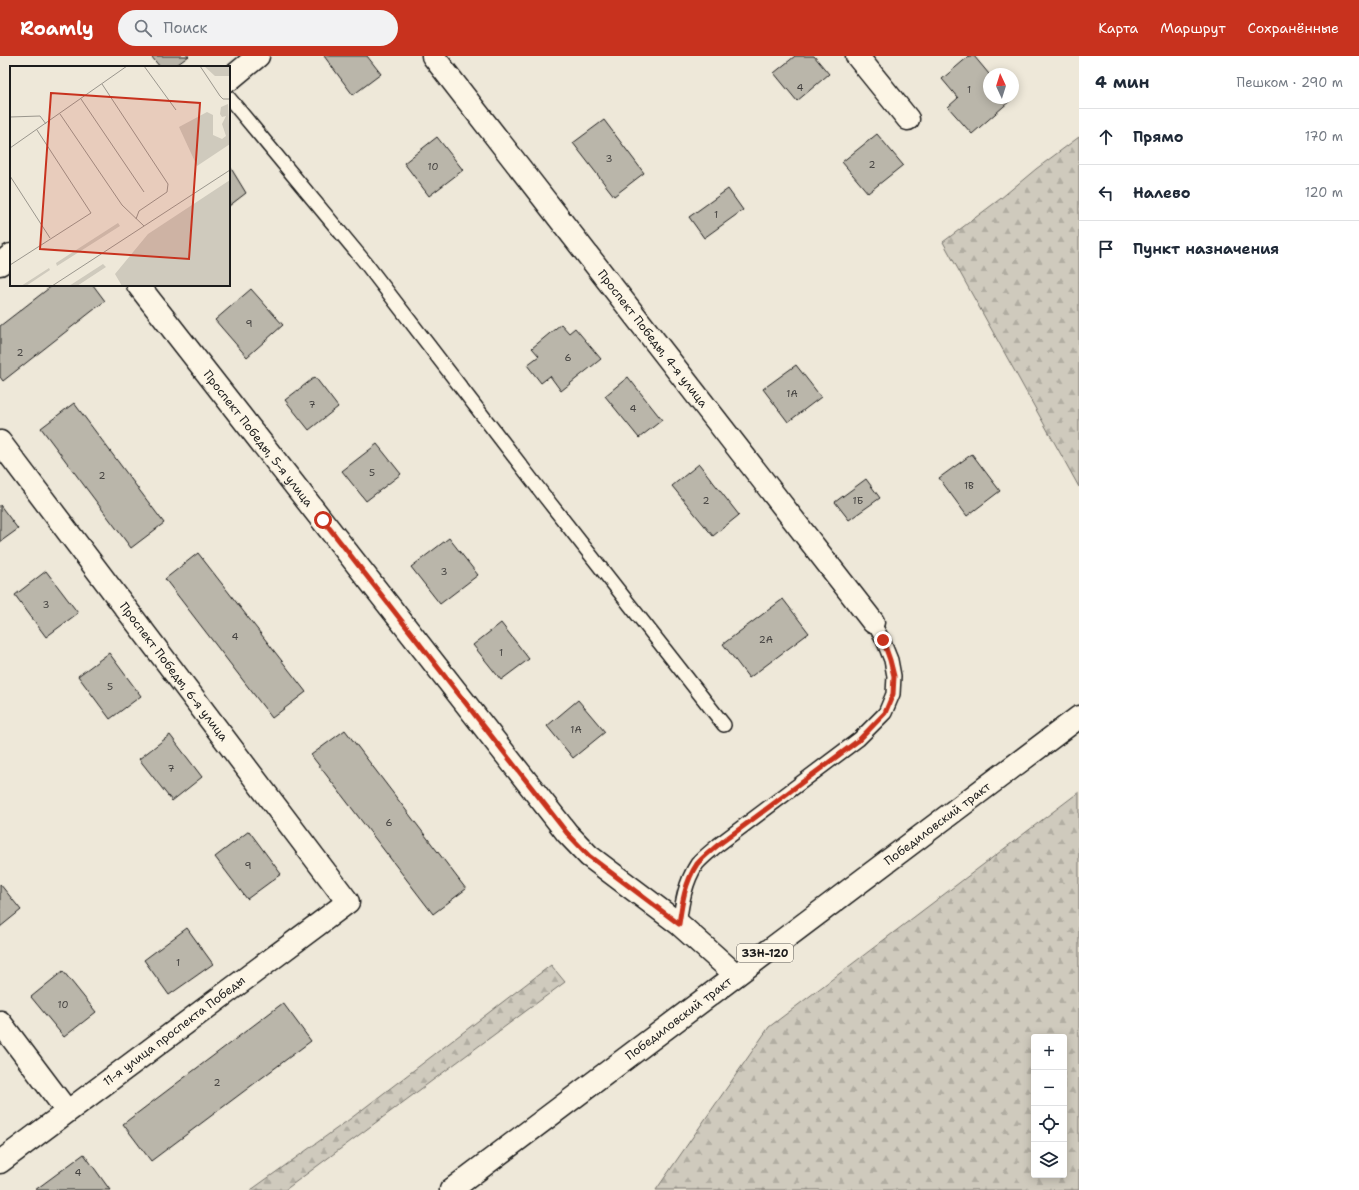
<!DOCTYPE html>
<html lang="ru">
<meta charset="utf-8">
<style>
:root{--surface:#fff;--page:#f2f2f3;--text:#1f2937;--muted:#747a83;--line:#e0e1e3;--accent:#c8321e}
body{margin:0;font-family:"Shantell Sans",sans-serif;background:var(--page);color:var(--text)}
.controls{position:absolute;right:12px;bottom:12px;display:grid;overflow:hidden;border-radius:4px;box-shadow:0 2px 10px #0003}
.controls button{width:36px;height:36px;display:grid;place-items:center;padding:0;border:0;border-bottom:1px solid var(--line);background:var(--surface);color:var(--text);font:20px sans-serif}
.compass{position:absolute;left:983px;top:12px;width:36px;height:36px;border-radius:50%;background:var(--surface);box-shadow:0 2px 10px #0003;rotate:356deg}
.stop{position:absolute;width:12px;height:12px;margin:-9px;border:3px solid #c8321e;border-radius:50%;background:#fff}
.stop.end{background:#c8321e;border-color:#fff;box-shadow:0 1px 4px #0008}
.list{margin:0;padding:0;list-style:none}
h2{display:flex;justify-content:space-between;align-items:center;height:52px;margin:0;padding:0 16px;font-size:17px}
h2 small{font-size:13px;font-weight:400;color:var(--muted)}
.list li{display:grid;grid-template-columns:26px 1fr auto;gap:12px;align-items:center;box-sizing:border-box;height:56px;padding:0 16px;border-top:1px solid var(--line)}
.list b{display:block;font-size:15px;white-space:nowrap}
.list em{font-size:13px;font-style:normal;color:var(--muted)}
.icon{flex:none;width:22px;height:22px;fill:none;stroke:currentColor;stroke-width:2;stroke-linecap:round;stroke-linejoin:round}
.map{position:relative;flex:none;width:1079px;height:1134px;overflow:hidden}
header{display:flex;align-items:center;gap:24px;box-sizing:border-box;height:56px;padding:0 20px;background:var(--accent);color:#fff}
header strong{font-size:19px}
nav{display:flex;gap:22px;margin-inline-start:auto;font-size:14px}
.search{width:280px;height:36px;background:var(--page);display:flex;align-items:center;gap:10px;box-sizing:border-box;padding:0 14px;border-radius:22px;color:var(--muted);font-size:15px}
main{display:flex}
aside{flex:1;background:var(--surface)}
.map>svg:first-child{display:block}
.forest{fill:url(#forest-firs);stroke:#76736c;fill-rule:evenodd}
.building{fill:#bab6aa;stroke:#1c1c1c}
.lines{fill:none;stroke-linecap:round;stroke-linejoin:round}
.lane-casing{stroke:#1c1c1c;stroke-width:16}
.street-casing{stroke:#1c1c1c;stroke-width:25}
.primary-casing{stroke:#1c1c1c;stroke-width:25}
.lane{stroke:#fcf5e5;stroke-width:13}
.street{stroke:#fcf5e5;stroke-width:22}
.primary{stroke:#fcf5e5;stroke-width:22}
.route{stroke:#c8321e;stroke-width:5}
.labels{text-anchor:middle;stroke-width:3;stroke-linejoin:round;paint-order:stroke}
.number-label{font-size:10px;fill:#444240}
.shield{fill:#fcf5e5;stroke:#5f5d58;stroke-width:1}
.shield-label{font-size:11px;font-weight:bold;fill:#1c1c1c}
.street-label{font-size:12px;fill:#1c1c1c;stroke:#fcf5e5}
.inset-road{fill:none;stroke:#9a968d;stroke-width:1}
.view{fill:#c8321e;fill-opacity:0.15;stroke:#c8321e;stroke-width:2}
.inset-edge{fill:none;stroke:#1c1c1c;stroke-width:2}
</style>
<header>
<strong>Roamly</strong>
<div class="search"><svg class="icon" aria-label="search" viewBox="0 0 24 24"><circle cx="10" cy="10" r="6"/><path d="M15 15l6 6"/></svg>Поиск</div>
<nav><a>Карта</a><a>Маршрут</a><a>Сохранённые</a></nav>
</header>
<main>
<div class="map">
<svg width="1079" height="1134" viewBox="0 0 1079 1134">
<defs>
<pattern id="forest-firs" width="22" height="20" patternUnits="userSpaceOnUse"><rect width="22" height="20" fill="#cfcabd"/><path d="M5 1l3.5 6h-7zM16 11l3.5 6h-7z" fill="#b1ada2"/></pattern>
</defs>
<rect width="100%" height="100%" fill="#eee8d9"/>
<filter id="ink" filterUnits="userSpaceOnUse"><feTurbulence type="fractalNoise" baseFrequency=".025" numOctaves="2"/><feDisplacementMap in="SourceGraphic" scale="8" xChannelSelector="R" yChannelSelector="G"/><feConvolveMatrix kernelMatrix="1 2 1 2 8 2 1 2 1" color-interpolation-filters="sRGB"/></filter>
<g filter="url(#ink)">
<path class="forest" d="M1079 81V431L943 186 1000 143 1036 113Z
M1079 736V1134H656L769 971ZM1034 981H1064V1119H1034Z
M551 909 565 926 285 1134H251L350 1063Z"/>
<path class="building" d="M151 0H189L174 11H160Z
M324 0H367L381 18 353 39Z
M795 0H814L829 18 797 45 774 17Z
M969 0H974L989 18V42H1009L1011 44 972 78 948 51 958 42 942 23Z
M604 64 644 117 614 140 573 87Z
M877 78 903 109 868 137 842 106Z
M437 81 463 114 429 140 404 107Z
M229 109 246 137 229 150Z
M728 133 743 154 704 182 689 161Z
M53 229H93L105 245 3 325 0 321V270Z
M251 233 283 269 247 301 215 264Z
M561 268 569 277 575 272 601 303 561 335 550 320 541 327 527 309 539 300 532 292Z
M796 309 821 341 788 366 763 333Z
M315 321 338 351 309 374 285 344Z
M628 321 662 364 639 382 605 340Z
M74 347 164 467 131 492 41 372Z
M377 388 401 418 366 445 342 415Z
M972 398 1000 435 967 460 939 422Z
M699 408 739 459 713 480 672 430Z
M866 423 880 442 849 464 835 446Z
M0 449 18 473 0 486Z
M449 482 478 519 440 548 411 511Z
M198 497 306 636 272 662 165 523Z
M46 515 78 557 46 581 15 539Z
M783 543 809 577 749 622 723 588Z
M501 567 529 603 501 624 473 589Z
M109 597 141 640 110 663 78 620Z
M578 644 605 676 573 702 547 670Z
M345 674 466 833 433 858 311 699Z
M170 679 202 721 172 745 139 703Z
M249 775 281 818 247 843 215 801Z
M0 828 21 854 0 871Z
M187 872 213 908 169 939 144 904Z
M63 915 96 956 64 981 31 941Z
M283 947 311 985 151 1105 123 1068Z
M84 1098 110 1134H35Z"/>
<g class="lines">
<defs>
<path id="lane" d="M229 42 364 205 542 437 724 669
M679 868C682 847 685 826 697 808 703 801 711 795 718 789L859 683 885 657 893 638 894 620 891 604 883 584 873 566"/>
<g id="street">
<path id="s1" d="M433 0 873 566"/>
<path d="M857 0 908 63"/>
<path d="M229 24 258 0"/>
<path d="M0 208 11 199"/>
<path id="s2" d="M138 229 567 777 589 800 679 868 736 919"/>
<path id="s3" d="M0 386 348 846 0 1106"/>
<path d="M0 966 67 1055"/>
</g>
<g id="primary">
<path id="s4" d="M451 1134 1079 661"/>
</g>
</defs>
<use href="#lane" class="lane-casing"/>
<use href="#street" class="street-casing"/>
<use href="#primary" class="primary-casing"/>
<use href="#lane" class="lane"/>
<use href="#street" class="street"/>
<use href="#primary" class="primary"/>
</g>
</g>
<g class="lines" filter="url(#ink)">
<path class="route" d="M323 464 567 777 589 800 679 868C682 847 685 826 697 808 703 801 711 795 718 789L859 684 885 657 893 638 894 620 890 604 883 584"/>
</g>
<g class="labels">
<g class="number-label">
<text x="800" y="35">4</text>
<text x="969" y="37">1</text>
<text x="609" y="106">3</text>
<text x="872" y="112">2</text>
<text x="433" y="114">10</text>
<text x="716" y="162">1</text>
<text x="249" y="271">9</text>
<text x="20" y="300">2</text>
<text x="568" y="305">6</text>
<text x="792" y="341">1А</text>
<text x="312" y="352">7</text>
<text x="633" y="356">4</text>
<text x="372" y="420">5</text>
<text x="102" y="423">2</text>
<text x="969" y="433">1В</text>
<text x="706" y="448">2</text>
<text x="858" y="448">1Б</text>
<text x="444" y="519">3</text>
<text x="46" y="552">3</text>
<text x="235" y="584">4</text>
<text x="766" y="587">2А</text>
<text x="501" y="600">1</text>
<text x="110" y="634">5</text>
<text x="576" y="677">1А</text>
<text x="171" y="716">7</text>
<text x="389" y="770">6</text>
<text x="248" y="813">9</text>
<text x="178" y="910">1</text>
<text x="63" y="952">10</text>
<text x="217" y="1030">2</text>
<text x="78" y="1120">4</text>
</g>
<rect class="shield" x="737" y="888" width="56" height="18" rx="3"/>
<g class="shield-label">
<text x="765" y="901">33Н-120</text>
</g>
<g class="street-label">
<text dy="4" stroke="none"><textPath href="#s1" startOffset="358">Проспект Победы, 4-я улица</textPath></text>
<text dy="4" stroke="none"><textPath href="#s2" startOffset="195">Проспект Победы, 5-я улица</textPath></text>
<text dy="4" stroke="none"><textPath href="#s3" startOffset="288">Проспект Победы, 6-я улица</textPath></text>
<text dy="4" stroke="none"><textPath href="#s4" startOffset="609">Победиловский тракт</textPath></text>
<text dy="4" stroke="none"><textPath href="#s4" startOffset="285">Победиловский тракт</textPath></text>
<text transform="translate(174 975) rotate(-37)" y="4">11-я улица проспекта Победы</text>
</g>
</g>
<g transform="translate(10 10)">
<rect width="220" height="220" fill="#eee8d9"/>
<path d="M194 0H220V10H205ZM218 38 220 78 187 100 169 61 197 46 203 49V69L212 73 216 70 212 58 216 50 212 51 210 48 211 41ZM220 114V220H112L105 208 138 168ZM108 157 110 160 47 200 46 197ZM93 198 96 201 67 220H59ZM39 202 40 204 16 220H11Z" fill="#cfcabd"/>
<path class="inset-road" d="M134 0 166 44M190 0 210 30 213 33H220M92 18 158 118 157 126 129 145 126 153M71 33 134 126M50 48 112 139 134 160M0 51 30 50 36 58M0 82 117 0M0 110 40 172M0 199 81 147 27 64M42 220 220 104"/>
<path class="view" d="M41 27 190 37 179 193 30 183Z"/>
<rect width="220" height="220" class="inset-edge"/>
</g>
</svg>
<div class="controls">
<button>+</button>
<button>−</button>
<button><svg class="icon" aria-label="locate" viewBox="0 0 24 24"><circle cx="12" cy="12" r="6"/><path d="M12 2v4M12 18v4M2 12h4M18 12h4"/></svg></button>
<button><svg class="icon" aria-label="layers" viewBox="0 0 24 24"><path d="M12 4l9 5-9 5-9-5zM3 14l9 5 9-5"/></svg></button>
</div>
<svg class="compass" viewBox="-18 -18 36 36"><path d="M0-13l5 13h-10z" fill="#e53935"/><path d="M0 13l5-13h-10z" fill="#747a83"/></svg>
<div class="stop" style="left:323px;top:464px"></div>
<div class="stop end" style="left:883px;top:584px"></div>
</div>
<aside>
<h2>4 мин<small>Пешком · 290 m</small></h2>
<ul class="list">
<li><svg class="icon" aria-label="ahead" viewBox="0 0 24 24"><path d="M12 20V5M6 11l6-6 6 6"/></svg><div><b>Прямо</b></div><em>170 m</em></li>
<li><svg class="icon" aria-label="left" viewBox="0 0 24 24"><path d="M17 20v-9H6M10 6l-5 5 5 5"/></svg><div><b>Налево</b></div><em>120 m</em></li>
<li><svg class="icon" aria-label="arrive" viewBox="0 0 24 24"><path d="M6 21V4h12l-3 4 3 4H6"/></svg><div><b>Пункт назначения</b></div></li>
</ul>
</aside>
</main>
